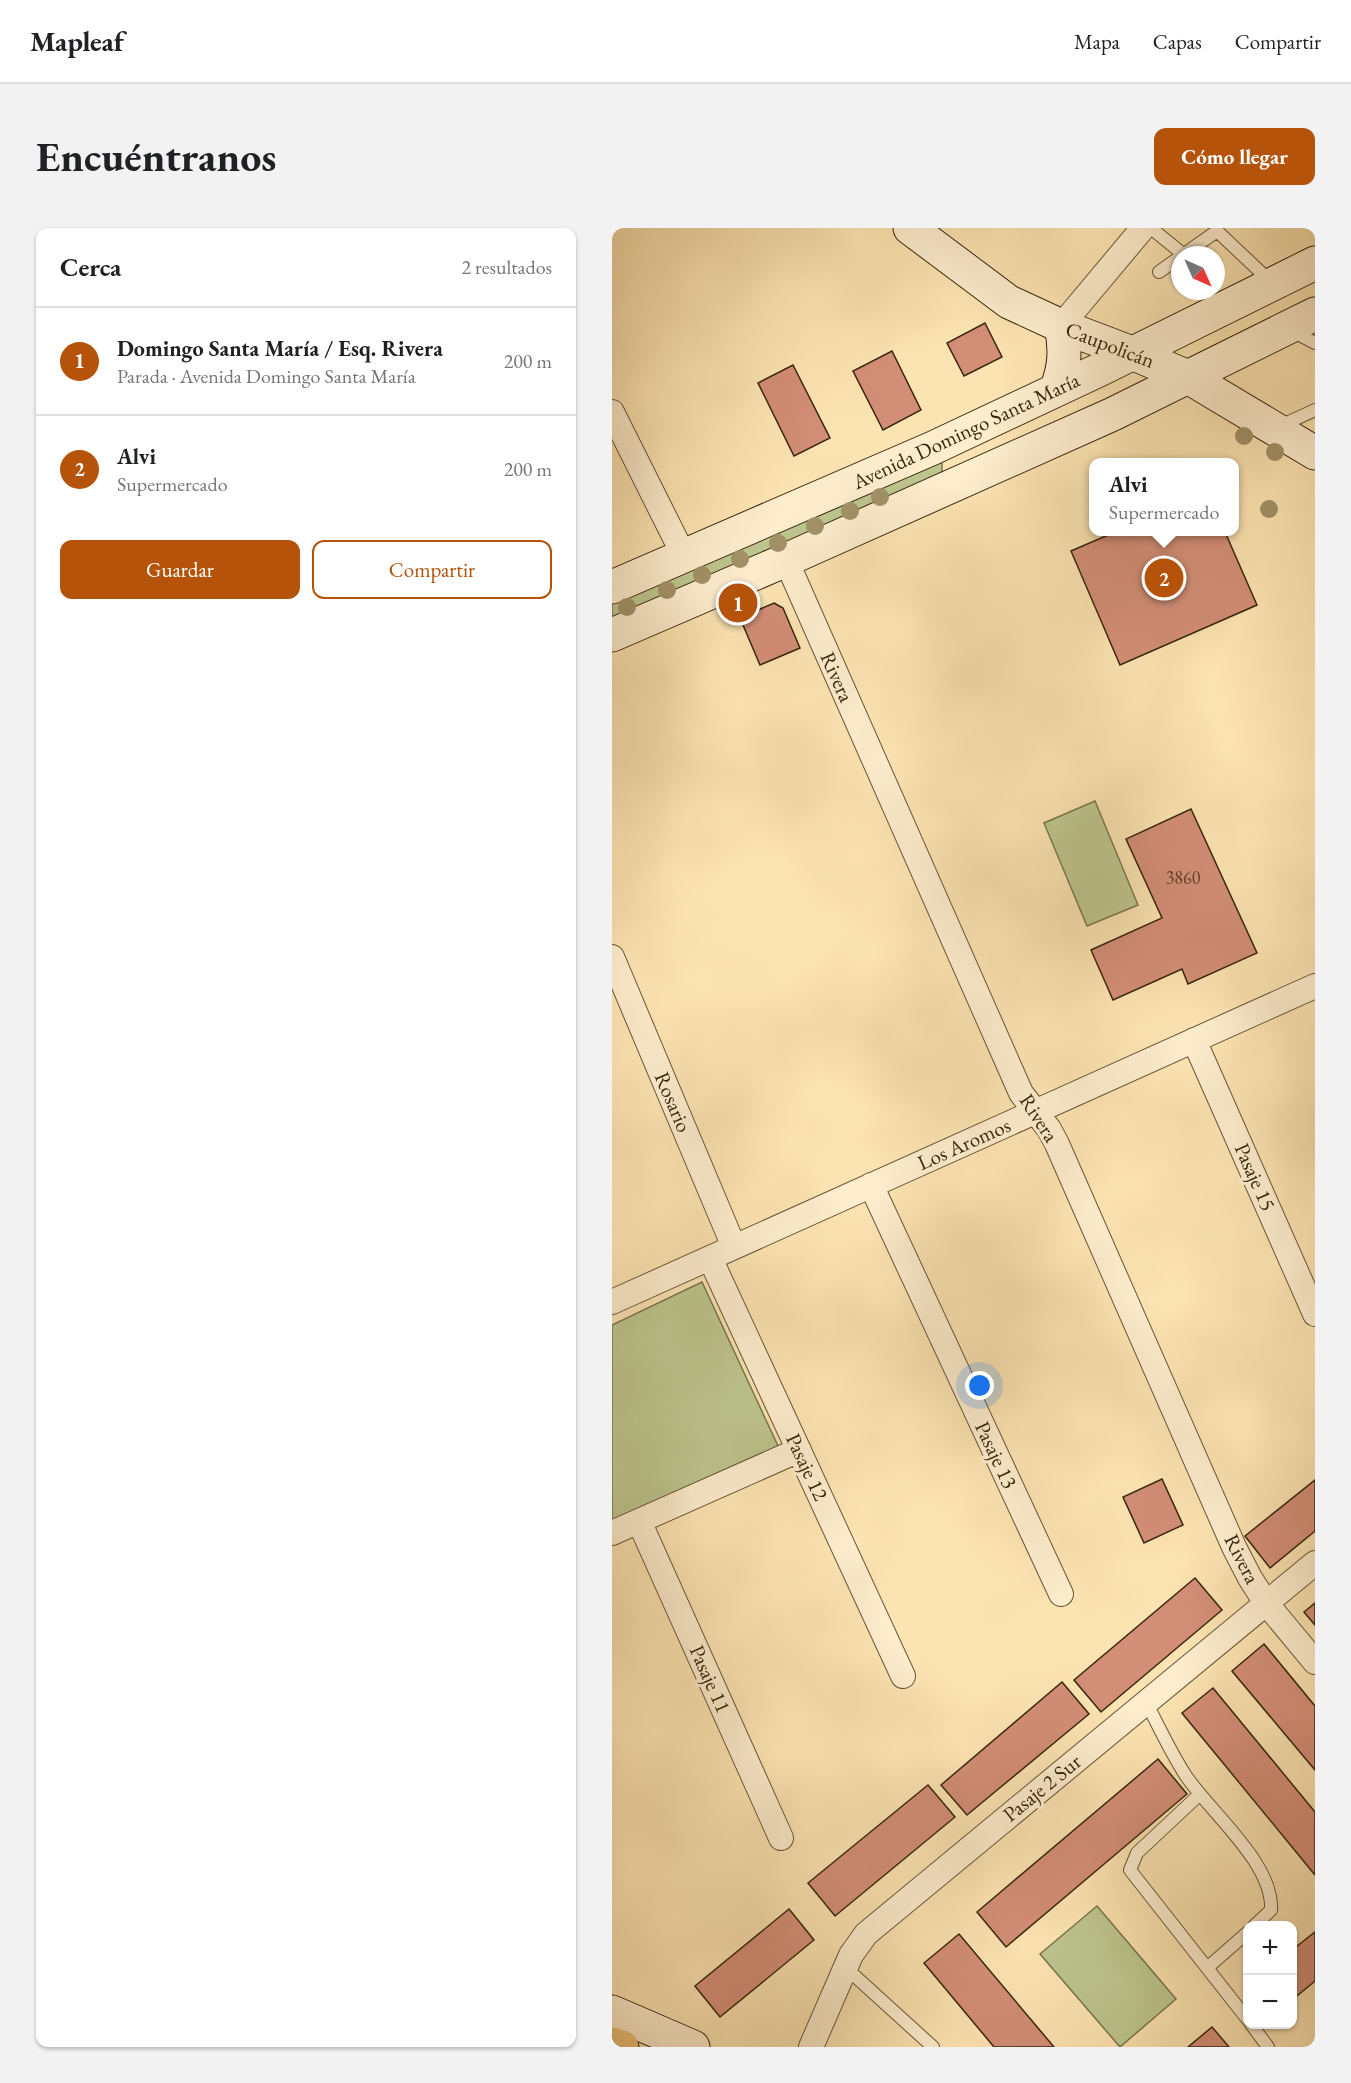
<!DOCTYPE html>
<html lang="es">
<meta charset="utf-8">
<style>
:root{--surface:#fff;--page:#f2f2f2;--text:#202124;--muted:#757577;--line:#e0e0e0;--accent:#b45309}
body{margin:0;font-family:"EB Garamond",serif;background:var(--page);color:var(--text)}
.controls{position:absolute;right:18px;bottom:18px;display:grid;overflow:hidden;border-radius:12px;box-shadow:0 2px 4px #0004}
.controls button{width:54px;height:54px;display:grid;place-items:center;padding:0;border:0;border-bottom:2px solid var(--line);background:var(--surface);color:var(--text);font:30px sans-serif}
.compass{position:absolute;left:559px;top:18px;width:54px;height:54px;border-radius:50%;background:var(--surface);box-shadow:0 2px 4px #0004;rotate:135deg}
.you{position:absolute;left:368px;top:1158px;width:21px;height:21px;margin:-15px;border:4px solid #fff;border-radius:50%;background:#1a73e8;box-shadow:0 0 0 9px #1a73e833}
.badge{display:grid;place-items:center;width:39px;height:39px;border-radius:50%;background:var(--accent);color:#fff;font-size:20px;font-weight:700}
.pin{position:absolute;translate:-50% -50%;border:3px solid #fff;box-shadow:0 2px 6px #0006}
.popup{position:absolute;left:477px;top:230px;width:150px;height:78px;box-sizing:border-box;display:grid;place-content:center;border-radius:12px;background:var(--surface);filter:drop-shadow(0 2px 4px #0005);font-size:20px;white-space:nowrap;color:var(--muted)}
.popup b{font-size:22px;color:var(--text)}
.popup::after{content:'';position:absolute;left:50%;top:100%;margin-left:-12px;border:12px solid transparent;border-top-color:var(--surface)}
.list{margin:0;padding:0;list-style:none}
h2{display:flex;justify-content:space-between;align-items:center;height:78px;margin:0;padding:0 24px;font-size:26px}
h2 small{font-size:20px;font-weight:400;color:var(--muted)}
.list li{display:grid;grid-template-columns:39px 1fr auto;gap:18px;align-items:center;box-sizing:border-box;height:108px;padding:0 24px;border-top:2px solid var(--line)}
.list b{display:block;font-size:22px;white-space:nowrap}
.list p{margin:0;font-size:20px;white-space:nowrap;color:var(--muted)}
.list em{font-size:20px;font-style:normal;color:var(--muted)}
.actions{display:flex;gap:12px;padding:18px 24px}
.actions a{flex:1;padding:14px 0;border:2px solid var(--accent);border-radius:12px;text-align:center;font-size:21px;color:var(--accent)}
.actions .main{background:var(--accent);color:#fff}
.map{position:relative;flex:none;width:703px;height:1819px;overflow:hidden;border-radius:12px}
header{display:flex;align-items:center;gap:36px;box-sizing:border-box;height:84px;padding:0 30px;background:var(--surface);border-bottom:2px solid var(--line)}
header strong{font-size:28px}
nav{display:flex;gap:33px;margin-inline-start:auto;font-size:21px}
.intro{display:flex;align-items:center;justify-content:space-between;box-sizing:border-box;height:144px;padding:0 36px}
h1{margin:0;font-size:42px}
.button{padding:15px 27px;border-radius:12px;background:var(--accent);color:#fff;font-size:21px;font-weight:700}
main{display:flex;gap:36px;padding:0 36px}
aside{flex:1;background:var(--surface);border-radius:12px;box-shadow:0 2px 4px #0004}
.map>svg:first-child{display:block}
.green{fill:#bdc58e;stroke:#7a754d;stroke-width:1.5}
.building{fill:#d38e77;stroke:#37250c;stroke-width:1.5}
.lines{fill:none;stroke-linecap:round;stroke-linejoin:round}
.lane-casing{stroke:#685536;stroke-width:14}
.street-casing{stroke:#685536;stroke-width:26}
.secondary-casing{stroke:#37250c;stroke-width:35}
.highway-casing{stroke:#37250c;stroke-width:35}
.lane{stroke:#fdedcd;stroke-width:12}
.street{stroke:#fdedcd;stroke-width:24}
.secondary{stroke:#fdedcd;stroke-width:33}
.highway{stroke:#eec279;stroke-width:33}
.tree{fill:#a29168}
.labels{text-anchor:middle;stroke-width:6;stroke-linejoin:round;paint-order:stroke}
.number-label{font-size:18px;fill:#5e3f27}
.street-label{font-size:21px;fill:#37250c;stroke:#fdedcd}
</style>
<header>
<strong>Mapleaf</strong>
<nav><a>Mapa</a><a>Capas</a><a>Compartir</a></nav>
</header>
<div class="intro"><h1>Encuéntranos</h1><a class="button">Cómo llegar</a></div>
<main>
<aside>
<h2>Cerca<small>2 resultados</small></h2>
<ul class="list">
<li><span class="badge">1</span><div><b>Domingo Santa María / Esq. Rivera</b><p>Parada · Avenida Domingo Santa María</p></div><em>200 m</em></li>
<li><span class="badge">2</span><div><b>Alvi</b><p>Supermercado</p></div><em>200 m</em></li>
</ul>
<div class="actions"><a class="main">Guardar</a><a>Compartir</a></div>
</aside>
<div class="map">
<svg width="703" height="1819" viewBox="0 0 703 1819">
<rect width="100%" height="100%" fill="#fce4b2"/>
<filter id="stains"><feTurbulence type="fractalNoise" baseFrequency=".00333" numOctaves="4"/><feColorMatrix values="0 0 0 0 .2 0 0 0 0 .09 0 0 0 0 .02 0 0 0 .5 -.17"/></filter>
<radialGradient id="worn" r=".72"><stop offset=".6" stop-color="#630" stop-opacity="0"/><stop offset="1" stop-color="#630" stop-opacity=".3"/></radialGradient>
<path class="green" d="M330 234V244L310 258 0 389V375Z
M483 573 526 677 475 698 432 595Z
M90 1054 166 1218 0 1293V1097Z
M485 1678 564 1771 508 1819 428 1726Z"/>
<path class="building" d="M373 95 390 129 352 148 335 115Z
M280 123 309 182 271 202 241 143Z
M181 137 218 210 182 228 146 155Z
M503 304H613L645 377 508 437 459 323Z
M162 375 171 380 188 420 148 437 128 390Z
M579 581 645 725 576 756 570 741 501 772 479 722 550 690 514 611Z
M550 1251 571 1297 532 1315 511 1269Z
M703 1252V1303L658 1340 633 1308Z
M583 1350 610 1382 489 1484 462 1452Z
M703 1375V1397L692 1384Z
M652 1416 703 1478V1542L620 1443Z
M450 1454 477 1486 355 1587 329 1557Z
M601 1460 703 1584V1647L570 1485Z
M546 1531 575 1566 394 1719 365 1684Z
M316 1557 343 1589 223 1688 196 1655Z
M177 1681 202 1712 108 1789 83 1758Z
M703 1704V1753L680 1772V1722Z
M347 1706 442 1819H382L312 1735Z
M600 1799 617 1819H576Z"/>
<g class="lines">
<defs>
<path id="lane" d="M539 0 572 27
M571 27 605 3 660 55
M547 44 568 29
M678 102 703 115
M666 199 703 182
M534 1474C547 1499 559 1525 574 1548 599 1585 662 1636 659 1682L642 1698
M588 1566 525 1625 518 1642 636 1792
M234 1740 321 1819
M595 1740 636 1704
M639 1796 656 1819"/>
<path id="street" d="M449 98 531 0
M0 184 72 328
M174 332 409 865 437 901 445 916 622 1319 638 1350 654 1375 703 1434
M0 729 122 1019
M582 812 703 1086
M259 957 449 1366
M98 1030 291 1448
M0 1074 703 758
M27 1293 169 1610
M0 1305 187 1222
M199 1819 239 1727 254 1706 703 1335"/>
<path id="secondary" d="M298 0 397 74 449 98 520 125 576 149 703 225
M444 162C453 140 454 121 449 98
M0 359 321 220 489 141 703 35
M0 407 174 332 501 186 703 86
M0 1784 81 1819"/>
<path id="highway" d="M0 1816 10 1819"/>
</defs>
<use href="#lane" class="lane-casing"/>
<use href="#street" class="street-casing"/>
<use href="#secondary" class="secondary-casing"/>
<use href="#highway" class="highway-casing"/>
<use href="#lane" class="lane"/>
<use href="#street" class="street"/>
<use href="#secondary" class="secondary"/>
<use href="#highway" class="highway"/>
</g>
<g class="tree">
<circle cx="632" cy="208" r="9"/>
<circle cx="663" cy="224" r="9"/>
<circle cx="268" cy="269" r="9"/>
<circle cx="657" cy="281" r="9"/>
<circle cx="238" cy="283" r="9"/>
<circle cx="203" cy="298" r="9"/>
<circle cx="166" cy="315" r="9"/>
<circle cx="128" cy="331" r="9"/>
<circle cx="90" cy="347" r="9"/>
<circle cx="55" cy="362" r="9"/>
<circle cx="15" cy="379" r="9"/>
</g>
<g class="labels">
<g class="number-label">
<text x="571" y="656">3860</text>
</g>
<g class="street-label">
<text transform="translate(498 117) rotate(21)" y="7">Caupolicán</text>
<text transform="translate(354 203) rotate(-25)" y="7">Avenida Domingo Santa María</text>
<text transform="translate(225 449) rotate(66)" y="7">Rivera</text>
<text transform="translate(61 874) rotate(67)" y="7">Rosario</text>
<text transform="translate(427 890) rotate(57)" y="7">Rivera</text>
<text transform="translate(352 916) rotate(-24)" y="7">Los Aromos</text>
<text transform="translate(643 949) rotate(66)" y="7">Pasaje 15</text>
<text transform="translate(384 1227) rotate(65)" y="7">Pasaje 13</text>
<text transform="translate(195 1239) rotate(65)" y="7">Pasaje 12</text>
<text transform="translate(630 1331) rotate(63)" y="7">Rivera</text>
<text transform="translate(98 1451) rotate(66)" y="7">Pasaje 11</text>
<text transform="translate(430 1560) rotate(-39)" y="7">Pasaje 2 Sur</text>
</g>
</g>
<rect width="100%" height="100%" filter="url(#stains)"/>
<rect width="100%" height="100%" fill="url(#worn)"/>
</svg>
<div class="controls">
<button>+</button>
<button>−</button>
</div>
<svg class="compass" viewBox="-18 -18 36 36"><path d="M0-13l5 13h-10z" fill="#e53935"/><path d="M0 13l5-13h-10z" fill="#757577"/></svg>
<div class="you"></div>
<div class="pin badge" style="left:126px;top:375px">1</div>
<div class="pin badge" style="left:552px;top:350px">2</div>
<div class="popup"><b>Alvi</b>Supermercado</div>
</div>
</main>
